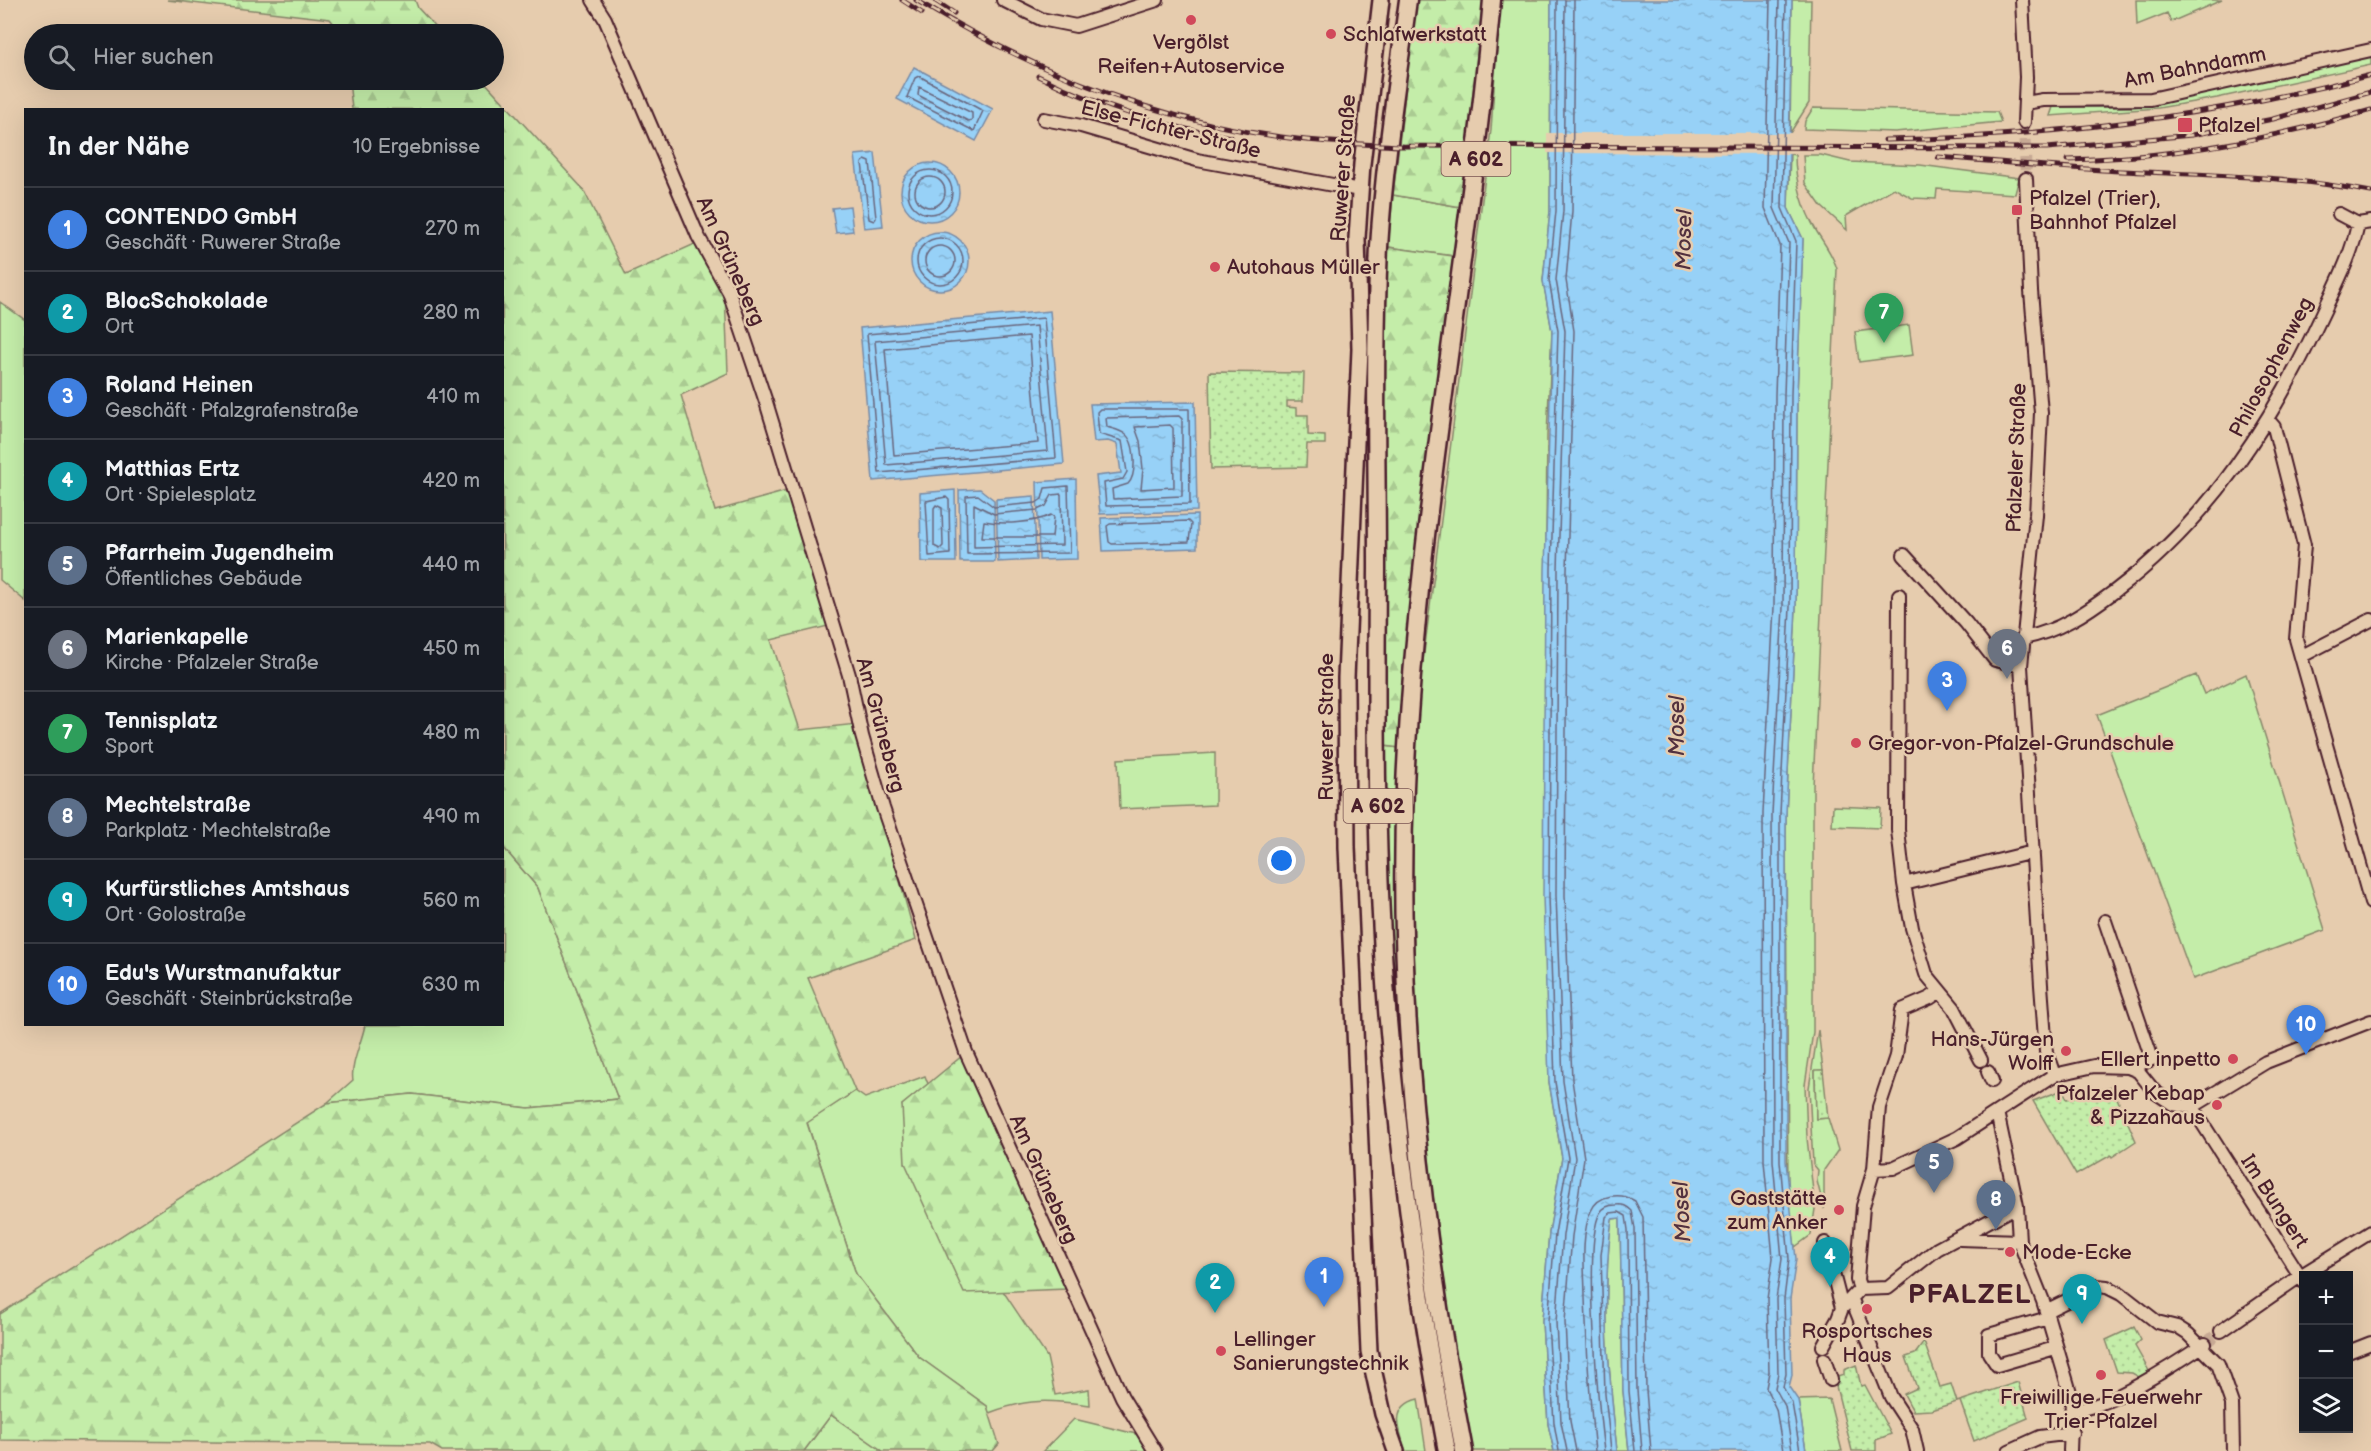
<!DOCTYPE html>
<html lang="de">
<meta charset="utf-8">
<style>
:root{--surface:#171b24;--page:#20242c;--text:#f1f3f6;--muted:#9ea1a6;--line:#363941;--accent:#d1495b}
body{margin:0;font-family:"Balsamiq Sans",sans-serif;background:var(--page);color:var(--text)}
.controls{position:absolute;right:18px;bottom:18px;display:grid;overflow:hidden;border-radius:0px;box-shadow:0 6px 24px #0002}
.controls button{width:54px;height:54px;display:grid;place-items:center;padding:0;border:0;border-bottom:2px solid var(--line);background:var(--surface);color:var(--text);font:30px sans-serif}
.you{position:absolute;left:1282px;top:861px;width:21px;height:21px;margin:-15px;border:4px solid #fff;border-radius:50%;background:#1a73e8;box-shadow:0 0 0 9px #1a73e833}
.badge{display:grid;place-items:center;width:39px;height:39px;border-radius:50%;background:var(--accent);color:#fff;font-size:20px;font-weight:700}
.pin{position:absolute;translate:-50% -50px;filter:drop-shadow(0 2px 3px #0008)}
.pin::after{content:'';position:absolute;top:32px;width:21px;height:18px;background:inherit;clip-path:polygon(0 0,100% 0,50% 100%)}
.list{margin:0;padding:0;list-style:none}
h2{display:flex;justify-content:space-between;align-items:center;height:78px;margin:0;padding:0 24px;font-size:26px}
h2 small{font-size:20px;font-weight:400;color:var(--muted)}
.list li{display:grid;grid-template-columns:39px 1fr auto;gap:18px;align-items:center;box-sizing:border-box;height:84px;padding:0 24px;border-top:2px solid var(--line)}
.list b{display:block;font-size:22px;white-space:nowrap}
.list p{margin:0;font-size:20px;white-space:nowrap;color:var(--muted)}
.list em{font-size:20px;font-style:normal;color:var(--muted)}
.icon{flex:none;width:33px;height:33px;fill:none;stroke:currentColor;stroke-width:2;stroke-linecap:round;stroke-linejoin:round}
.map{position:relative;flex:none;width:2371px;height:1451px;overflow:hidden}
.search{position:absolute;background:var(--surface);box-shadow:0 6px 24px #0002;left:24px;top:24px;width:480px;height:66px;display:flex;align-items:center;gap:15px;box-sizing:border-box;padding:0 21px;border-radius:33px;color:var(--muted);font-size:22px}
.panel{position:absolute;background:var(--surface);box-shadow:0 6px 24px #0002;left:24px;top:108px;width:480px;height:918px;border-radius:0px}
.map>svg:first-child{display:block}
.grass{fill:#c4eda9;stroke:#87866a;stroke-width:1.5}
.forest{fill:url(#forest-firs);stroke:#87866a;stroke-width:1.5}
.park{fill:url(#park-dots);stroke:#87866a;stroke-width:1.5}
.water{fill:url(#water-ripples);stroke:#788aa5;stroke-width:1.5}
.pier{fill:#e6ccae}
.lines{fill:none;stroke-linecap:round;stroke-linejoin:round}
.shore{stroke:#69667d;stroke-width:1.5}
.minor-tunnel{stroke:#c7a994;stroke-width:12;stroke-dasharray:12 6;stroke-linecap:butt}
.minor-casing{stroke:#4a1f2b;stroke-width:16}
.major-casing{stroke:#4a1f2b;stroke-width:20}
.highway-casing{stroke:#4a1f2b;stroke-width:21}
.minor{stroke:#e6ccae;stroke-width:12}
.major{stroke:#e6ccae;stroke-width:15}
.highway{stroke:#e6ccae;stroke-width:16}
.rail-casing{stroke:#4a1f2b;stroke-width:5}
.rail{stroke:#e6ccae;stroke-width:3;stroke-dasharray:9;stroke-linecap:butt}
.poi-dot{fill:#d1495b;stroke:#e6ccae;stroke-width:2}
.labels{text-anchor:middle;stroke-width:5;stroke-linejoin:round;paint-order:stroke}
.shield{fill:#e6ccae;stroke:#795352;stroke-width:1.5}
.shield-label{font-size:20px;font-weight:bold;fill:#4a1f2b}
.poi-label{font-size:21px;fill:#4a1f2b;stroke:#e6ccae;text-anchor:start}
.street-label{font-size:21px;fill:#4a1f2b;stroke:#e6ccae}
.water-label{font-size:22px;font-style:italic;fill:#52313f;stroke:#e6ccae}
.district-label{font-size:27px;font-weight:bold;letter-spacing:1.5px;fill:#4a1f2b;stroke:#e6ccae}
</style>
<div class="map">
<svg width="2371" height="1451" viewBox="0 0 2371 1451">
<defs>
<pattern id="forest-firs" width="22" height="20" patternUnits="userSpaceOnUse" patternTransform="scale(1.5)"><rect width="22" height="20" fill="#c4eda9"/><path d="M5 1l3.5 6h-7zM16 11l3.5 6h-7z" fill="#aacb92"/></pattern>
<pattern id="park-dots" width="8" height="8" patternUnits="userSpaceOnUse" patternTransform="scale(1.5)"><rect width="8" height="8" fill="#c4eda9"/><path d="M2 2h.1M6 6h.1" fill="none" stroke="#aacb92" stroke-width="1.8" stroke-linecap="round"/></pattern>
<pattern id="water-ripples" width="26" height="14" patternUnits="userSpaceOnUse" patternTransform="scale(1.5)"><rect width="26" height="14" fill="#97d1f7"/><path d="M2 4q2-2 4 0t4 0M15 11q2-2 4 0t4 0" fill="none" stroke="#84b3d4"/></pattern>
</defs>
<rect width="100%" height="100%" fill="#e6ccae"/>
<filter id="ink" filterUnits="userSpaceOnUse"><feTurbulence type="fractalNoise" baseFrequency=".0167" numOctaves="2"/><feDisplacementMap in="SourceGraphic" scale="12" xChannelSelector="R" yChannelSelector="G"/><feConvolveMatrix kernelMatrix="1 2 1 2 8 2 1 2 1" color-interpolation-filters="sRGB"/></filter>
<g filter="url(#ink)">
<path class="grass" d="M1500 0H1551L1550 211 1543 280 1552 331 1547 435 1545 634 1549 1082 1562 1158 1549 1233 1542 1321 1548 1424 1554 1451H1473C1425 1198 1401 957 1418 700L1491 130Z
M1792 0H1811L1809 103 1790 133Z
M2136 0H2222L2171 22 2167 13 2137 25Z
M2371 56V65L2217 98 2158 108 2050 116 2053 107H2133L2168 102Z
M1813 108 1997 112 2001 122 1895 132 1804 129 1805 121Z
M1790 154 1795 155C1795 181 1803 209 1817 232 1825 245 1833 255 1837 269L1813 786V1032L1805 1085 1807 1138 1815 1209 1811 1235 1795 1247 1788 1200 1786 814 1796 607 1797 396 1803 239 1788 208Z
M1803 155H1821L1850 162 1920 165 2019 178 2015 194 1937 189 1936 199 1912 198 1894 188 1846 216 1847 230 1821 206 1805 183Z
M1393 195 1461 207 1453 256 1388 247Z
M0 302 25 320V601L0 580Z
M1909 325 1913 355 1859 362 1855 332Z
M2246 674 2325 930 2193 979 2097 715 2196 675 2204 694Z
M1385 746 1400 748 1399 1002 1393 1001 1386 861Z
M1215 753V805L1120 809 1118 759Z
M1833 806 1881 808 1880 828 1832 826Z
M503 847 538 888 618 1099 529 1108 412 1094 327 1103 353 1080C350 1066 362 1041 365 1025L502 1024Z
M1818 1030 1823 1070 1815 1071 1816 1119 1828 1118 1838 1150 1824 1170V1209L1817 1181 1818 1170 1813 1164 1809 1088Z
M925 1076 928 1084 902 1105 964 1292 1003 1291 1047 1357 1055 1395 1089 1389 1090 1405C1050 1400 1028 1398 989 1413L987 1406 919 1357 856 1274 807 1122 855 1091 865 1098Z
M1620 1218 1623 1391 1629 1451H1617C1609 1375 1601 1295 1612 1219Z
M1418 1399 1426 1451H1406C1399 1431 1389 1406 1418 1399Z
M1829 1399 1842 1451H1806L1798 1400Z
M831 1415 883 1451H804Z
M1074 1419 1140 1435 1146 1451H1043Z"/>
<path class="forest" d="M167 0H415L418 8 442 34H342L330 19Z
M1416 0H1483L1461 207 1393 195Z
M349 80H483L583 189 626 275 697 243 725 292 728 373 681 395 715 511 787 491 828 626 771 640 800 730 857 724 916 940 808 978 855 1091 807 1123 856 1274 919 1357 987 1406 999 1444 993 1451H883L831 1415 804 1451H442L430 1444 0 1440V1314L327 1103 412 1094 529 1108 618 1099 538 888 503 847 502 110 352 109Z
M1388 247 1453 256 1422 510 1400 748 1385 746V357Z
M962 1056 1067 1289 964 1293 905 1163 902 1105Z"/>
<path class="park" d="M1209 372 1304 373 1303 401H1287V407L1297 408V415H1308V435L1325 436V444H1307L1306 467 1211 469Z
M1815 1070H1823L1828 1118 1816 1119Z
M2112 1087 2136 1141 2112 1157 2111 1155 2076 1175 2033 1101 2063 1090 2067 1099Z
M2134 1327 2141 1340 2135 1346 2149 1371 2139 1377 2132 1373 2117 1372 2106 1340Z
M1924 1342 1940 1387 1951 1384 1957 1402 2018 1382 2028 1418 1974 1441 1960 1401 1931 1410 1913 1411 1904 1394 1917 1388 1906 1357 1915 1354Z
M1856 1365 1861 1386 1865 1385 1891 1434 1876 1440V1451H1852L1834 1378 1844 1375V1370Z"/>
<path class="water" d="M1551 0H1792L1788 208 1803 239 1797 396 1796 607 1786 814V1161L1796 1259 1790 1299 1792 1375 1789 1387 1798 1400 1806 1451H1629L1623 1391 1620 1218 1612 1219C1601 1295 1609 1375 1617 1451H1554L1548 1424 1542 1321 1549 1233 1562 1158 1549 1082 1543 896 1545 570 1552 331 1543 281 1550 211Z
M914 67 993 109 976 141 897 99Z
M875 153 883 226 864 228 855 155Z
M901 192a29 29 0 1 1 58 0a29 29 0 1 1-58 0Z
M850 206 853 231 836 233 832 208Z
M911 261a29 29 0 1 1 58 0a29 29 0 1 1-58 0Z
M1050 311 1064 464 873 481 860 328Z
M1195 402 1197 511 1100 514 1096 476 1121 473 1117 444 1108 441 1094 442 1090 404Z
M1076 479 1077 559 1039 560 1037 482Z
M980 489 994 500 995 562H960L959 490Z
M955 490 956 562H921L920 493Z
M1034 496 1036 560 998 562 996 499Z
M1197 515V548L1103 551 1101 518Z"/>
<path class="pier" d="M1547 133H1793V154L1547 153Z"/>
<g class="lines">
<path class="shore" d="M1557 0 1556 211 1549 280 1558 331 1551 570 1549 896 1555 1082 1568 1158 1555 1234 1548 1322 1554 1423 1559 1451
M1565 0 1563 211 1556 280 1565 331 1558 570 1556 895 1563 1081 1575 1158 1563 1235 1556 1322 1561 1422 1567 1451
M1574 0 1572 211 1566 280 1574 331 1567 570 1565 895 1572 1080 1584 1158 1572 1236 1565 1322 1570 1421 1576 1451
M1770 0 1765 208 1780 245 1775 395 1774 607 1763 813 1764 1161 1773 1258 1767 1299 1769 1372 1766 1388 1776 1409 1783 1451
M1779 0 1774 208 1789 243 1784 395 1783 607 1772 814 1773 1161 1782 1259 1776 1299 1778 1373 1775 1388 1785 1406 1792 1451
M1786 0 1782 208 1796 241 1791 395 1790 607 1780 814V1161L1789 1259 1784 1299 1786 1374 1783 1387 1792 1403 1800 1451
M919 76 983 111 974 131 907 97 915 78Z
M919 87 972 113V120L968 121 918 95Z
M865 160 870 162 876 218 874 221 869 219 862 163Z
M908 192a22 22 0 1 1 44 0a22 22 0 1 1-44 0Z
M915 192a15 15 0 1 1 30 0a15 15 0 1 1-30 0Z
M917 261a23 23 0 1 1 46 0a23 23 0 1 1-46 0Z
M925 261a15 15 0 1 1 30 0a15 15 0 1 1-30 0Z
M1044 318 1056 458 879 473 867 334Z
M1037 326 1048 451 886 465 875 341Z
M1029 336 1038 443 894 455 885 349Z
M1100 409H1189L1190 504 1106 506 1104 483 1123 479 1127 472 1122 441 1099 434 1097 412Z
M1179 416 1182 419V496L1113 499 1112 489 1128 484C1137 475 1136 442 1125 434 1120 430 1113 429 1107 427L1106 418Z
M1170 425 1173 428 1174 487 1141 489 1143 469 1140 441 1135 427Z
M1068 486 1070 553 967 554 966 496 978 495 994 507 1036 503 1042 499 1045 488Z
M1061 494 1062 545 974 547V504L994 514 1037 510 1046 506 1052 495Z
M946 497 949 500 950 554 929 556 926 501Z
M936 505 942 508 943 546 940 549 934 546V508Z
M1051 515 1054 517 1052 537H982L984 521C1003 525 1034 523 1051 515Z
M1188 521 1191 524 1189 542 1112 544 1109 542 1107 526 1110 524Z
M1595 1451C1589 1400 1587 1350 1585 1298 1585 1271 1580 1236 1591 1211 1598 1194 1621 1192 1635 1201L1643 1217 1646 1390 1651 1451
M1604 1451C1599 1412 1583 1241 1600 1213 1603 1207 1609 1205 1616 1205 1623 1204 1627 1206 1632 1211L1635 1229 1637 1390 1642 1451
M1611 1451 1605 1394 1601 1255 1606 1217 1610 1213 1619 1212 1626 1216 1628 1230 1629 1391 1635 1451"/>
<path class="minor-tunnel" d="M2024 122 2026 179
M2205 1344 2221 1331"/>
<defs>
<path id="minor" d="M593 0 605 19 698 236 729 292 766 402 849 675 862 736 883 808 966 1052 1122 1397 1155 1451
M1003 0 1041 19 1076 26 1157 0
M2022 0 2026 77 2024 122
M2025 103 2043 100 2151 99 2371 50
M1044 119 1081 126 1197 160 1360 190
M2026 179 2031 291 2041 413 2036 515 2021 666 2041 985 2046 1052 2054 1075
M2339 214 2358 224 2371 222
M2268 420 2274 427 2304 545 2296 639 2371 903
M1904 555 1966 623 1995 660 2021 666
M1899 595 1898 830 1904 884
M2023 638C2058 632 2087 612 2115 591 2211 519 2273 421 2323 313 2336 285 2352 255 2358 224
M2302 656 2371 620
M2105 921 2152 1059 2140 1064 2138 1071
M1981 1060 1954 1008 1926 974 1912 928 1904 884 2033 852
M1988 1072 1992 1081
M2192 1107 2304 1282
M1997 1112 2017 1206 2019 1241 2043 1301 2072 1399 2070 1451
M1874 1169 1879 1107 1896 1056 1902 1010 1930 998 1940 991
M1960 1239 2019 1241
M1860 1289 1888 1288 1937 1249 2017 1206
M1852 1300 1891 1397 1912 1429 1917 1451
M1842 1308 1860 1289 1857 1280 1863 1206 1874 1169 1893 1168 1957 1138 2054 1075 2094 1066 2128 1067 2138 1071 2155 1092 2173 1104 2192 1107 2266 1062 2371 1021
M2046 1311 2097 1286 2107 1287 2121 1294 2157 1322 2177 1327 2188 1334 2218 1364 2232 1404 2233 1451
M2048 1318 1989 1335V1353L1997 1365 2055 1348
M2221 1331 2300 1276 2371 1232
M1823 1346 1838 1319 1842 1308 1825 1243
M2348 1352 2371 1343
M1824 1359 1831 1380
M2073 1410C2105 1410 2177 1363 2205 1344
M2009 1451 2040 1437 2072 1433"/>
<path id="major" d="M1381 0 1362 164 1357 238 1360 349 1346 678 1347 847 1369 1351 1383 1414 1396 1451"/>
<path id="highway" d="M1408 0C1397 82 1384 164 1379 247 1374 354 1377 462 1377 569 1376 716 1375 863 1387 1009 1399 1157 1419 1304 1447 1451
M1464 1451C1422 1233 1396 1010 1405 787 1416 523 1469 263 1492 0"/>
</defs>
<use href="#minor" class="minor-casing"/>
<use href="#major" class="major-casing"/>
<use href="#highway" class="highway-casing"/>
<use href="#minor" class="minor"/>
<use href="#major" class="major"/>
<use href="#highway" class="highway"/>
<defs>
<path id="rail" d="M902 0 922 13
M916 0C1031 70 1154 121 1289 138 1327 143 1365 144 1403 146L2047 148 2192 135 2273 119 2371 92
M934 0 954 13
M1038 76C1099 106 1164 128 1231 137
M1885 140C2049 137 2213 116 2371 75
M1938 157C1993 161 2047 167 2102 170 2193 175 2282 174 2371 192
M2067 160C2171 158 2272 139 2371 110"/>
</defs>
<use href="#rail" class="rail-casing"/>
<use href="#rail" class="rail"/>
</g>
</g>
<g class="poi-dot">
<circle cx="1191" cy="20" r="6"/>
<circle cx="1331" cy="34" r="6"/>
<rect x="2177" y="117" width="16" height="16" rx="3"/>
<rect x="2011" y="204" width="12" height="12" rx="3"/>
<circle cx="1215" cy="267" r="6"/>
<circle cx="1856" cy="743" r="6"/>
<circle cx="2066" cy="1051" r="6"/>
<circle cx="2233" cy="1059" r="6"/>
<circle cx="2217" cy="1105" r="6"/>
<circle cx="1839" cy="1210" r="6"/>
<circle cx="2010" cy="1252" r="6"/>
<circle cx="1867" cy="1309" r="6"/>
<circle cx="1221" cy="1351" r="6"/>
<circle cx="2101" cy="1375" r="6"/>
</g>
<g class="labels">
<g class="shield">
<rect x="1441.5" y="142" width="69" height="34" rx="4.5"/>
<rect x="1343.5" y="789" width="69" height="34" rx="4.5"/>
</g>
<g class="shield-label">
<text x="1476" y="166">A 602</text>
<text x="1378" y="813">A 602</text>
</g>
<g class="poi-label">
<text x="1343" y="41">Schlafwerkstatt</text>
<text x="1191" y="49" text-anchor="middle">Vergölst<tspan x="1191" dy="24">Reifen+Autoservice</tspan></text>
<text x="2198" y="132">Pfalzel</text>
<text x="2029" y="205">Pfalzel (Trier),<tspan x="2029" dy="24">Bahnhof Pfalzel</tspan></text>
<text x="1227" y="274">Autohaus Müller</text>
<text x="1868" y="750">Gregor-von-Pfalzel-Grundschule</text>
<text x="2054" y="1046" text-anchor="end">Hans-Jürgen<tspan x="2054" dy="24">Wolff</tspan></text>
<text x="2221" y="1066" text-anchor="end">Ellert inpetto</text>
<text x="2205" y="1100" text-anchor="end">Pfalzeler Kebap<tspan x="2205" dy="24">&amp; Pizzahaus</tspan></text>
<text x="1827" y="1205" text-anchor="end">Gaststätte<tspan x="1827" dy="24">zum Anker</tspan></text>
<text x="2022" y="1259">Mode-Ecke</text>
<text x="1867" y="1338" text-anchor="middle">Rosportsches<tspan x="1867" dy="24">Haus</tspan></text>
<text x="1233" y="1346">Lellinger<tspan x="1233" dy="24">Sanierungstechnik</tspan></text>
<text x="2101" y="1404" text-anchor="middle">Freiwillige Feuerwehr<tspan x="2101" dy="24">Trier-Pfalzel</tspan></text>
</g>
<g class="street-label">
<text transform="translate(2195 67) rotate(-11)" y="7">Am Bahndamm</text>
<text transform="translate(1171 129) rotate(14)" y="7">Else-Fichter-Straße</text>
<text transform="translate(1343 168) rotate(-86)" y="7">Ruwerer Straße</text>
<text transform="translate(731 261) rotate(66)" y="7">Am Grüneberg</text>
<text transform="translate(2271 367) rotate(-62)" y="7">Philosophenweg</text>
<text transform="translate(2016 458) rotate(-88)" y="7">Pfalzeler Straße</text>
<text transform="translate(881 725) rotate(75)" y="7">Am Grüneberg</text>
<text transform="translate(1326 727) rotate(-90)" y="7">Ruwerer Straße</text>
<text transform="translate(1044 1179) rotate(66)" y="7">Am Grüneberg</text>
<text transform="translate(2275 1201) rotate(57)" y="7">Im Bungert</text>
</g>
<g class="water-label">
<text transform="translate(1683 240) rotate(-89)" y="8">Mosel</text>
<text transform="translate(1676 726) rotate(-90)" y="8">Mosel</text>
<text transform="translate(1681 1212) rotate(-93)" y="8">Mosel</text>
</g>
<g class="district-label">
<text x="1970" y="1303">PFALZEL</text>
</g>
</g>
</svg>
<div class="controls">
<button>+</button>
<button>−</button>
<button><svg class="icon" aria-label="layers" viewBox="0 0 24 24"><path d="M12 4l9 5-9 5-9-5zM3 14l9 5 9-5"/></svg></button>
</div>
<div class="you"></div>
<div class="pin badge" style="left:1324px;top:1307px;background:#3f7fe0">1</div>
<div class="pin badge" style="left:1215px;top:1313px;background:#0f9aa8">2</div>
<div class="pin badge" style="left:1947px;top:711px;background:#3f7fe0">3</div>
<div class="pin badge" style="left:1830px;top:1287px;background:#0f9aa8">4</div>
<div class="pin badge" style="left:1934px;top:1193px;background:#5c6f8a">5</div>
<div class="pin badge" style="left:2007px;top:679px;background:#6b7280">6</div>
<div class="pin badge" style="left:1884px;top:343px;background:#2e9e5b">7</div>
<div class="pin badge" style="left:1996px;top:1230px;background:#5c6f8a">8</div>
<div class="pin badge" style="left:2082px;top:1324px;background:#0f9aa8">9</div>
<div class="pin badge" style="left:2306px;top:1055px;background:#3f7fe0">10</div>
<div class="search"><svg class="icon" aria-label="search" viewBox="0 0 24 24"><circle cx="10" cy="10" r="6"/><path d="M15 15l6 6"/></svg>Hier suchen</div>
<section class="panel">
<h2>In der Nähe<small>10 Ergebnisse</small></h2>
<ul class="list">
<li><span class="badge" style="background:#3f7fe0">1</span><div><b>CONTENDO GmbH</b><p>Geschäft · Ruwerer Straße</p></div><em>270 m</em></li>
<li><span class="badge" style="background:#0f9aa8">2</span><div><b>BlocSchokolade</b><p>Ort</p></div><em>280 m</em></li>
<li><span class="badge" style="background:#3f7fe0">3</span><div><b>Roland Heinen</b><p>Geschäft · Pfalzgrafenstraße</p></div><em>410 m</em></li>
<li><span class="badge" style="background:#0f9aa8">4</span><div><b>Matthias Ertz</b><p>Ort · Spielesplatz</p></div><em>420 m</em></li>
<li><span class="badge" style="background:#5c6f8a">5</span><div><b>Pfarrheim Jugendheim</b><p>Öffentliches Gebäude</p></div><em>440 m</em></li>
<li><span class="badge" style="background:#6b7280">6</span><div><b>Marienkapelle</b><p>Kirche · Pfalzeler Straße</p></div><em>450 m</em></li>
<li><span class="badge" style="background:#2e9e5b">7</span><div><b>Tennisplatz</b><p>Sport</p></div><em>480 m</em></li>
<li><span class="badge" style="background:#5c6f8a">8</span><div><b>Mechtelstraße</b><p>Parkplatz · Mechtelstraße</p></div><em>490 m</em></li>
<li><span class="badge" style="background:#0f9aa8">9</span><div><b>Kurfürstliches Amtshaus</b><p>Ort · Golostraße</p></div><em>560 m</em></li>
<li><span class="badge" style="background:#3f7fe0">10</span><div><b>Edu's Wurstmanufaktur</b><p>Geschäft · Steinbrückstraße</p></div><em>630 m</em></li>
</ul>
</section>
</div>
